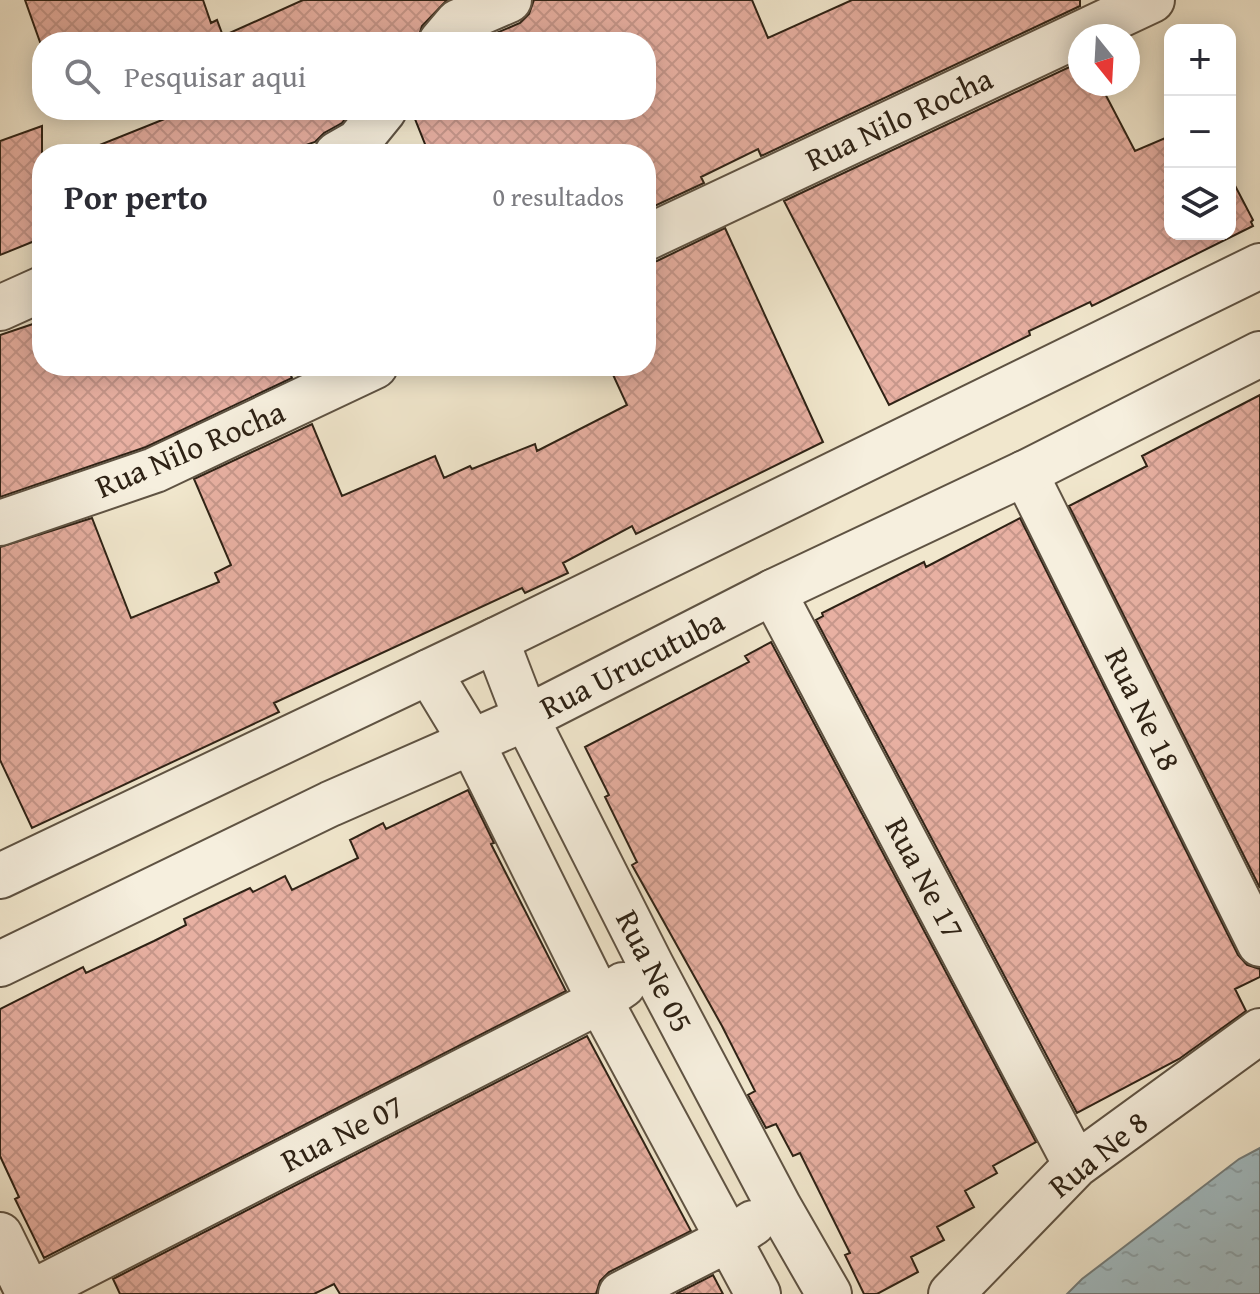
<!DOCTYPE html>
<html lang="pt">
<meta charset="utf-8">
<style>
:root{--surface:#fff;--page:#f2f2f3;--text:#2b2b33;--muted:#7c7c81;--line:#e1e1e2}
body{margin:0;font-family:"Gentium Book Plus",serif;background:var(--page);color:var(--text)}
.controls{position:absolute;right:24px;top:24px;display:grid;overflow:hidden;border-radius:16px;box-shadow:0 4px 20px #0003}
.controls button{width:72px;height:72px;display:grid;place-items:center;padding:0;border:0;border-bottom:2px solid var(--line);background:var(--surface);color:var(--text);font:40px sans-serif}
.compass{position:absolute;left:1068px;top:24px;width:72px;height:72px;border-radius:50%;background:var(--surface);box-shadow:0 4px 20px #0003;rotate:162deg}
.list{margin:0;padding:0;list-style:none}
h2{display:flex;justify-content:space-between;align-items:center;height:104px;margin:0;padding:0 32px;font-size:34px}
h2 small{font-size:26px;font-weight:400;color:var(--muted)}
.icon{flex:none;width:44px;height:44px;fill:none;stroke:currentColor;stroke-width:2;stroke-linecap:round;stroke-linejoin:round}
.map{position:relative;flex:none;width:1260px;height:1294px;overflow:hidden}
.search{position:absolute;background:var(--surface);box-shadow:0 4px 20px #0003;left:32px;top:32px;width:624px;height:88px;display:flex;align-items:center;gap:20px;box-sizing:border-box;padding:0 28px;border-radius:32px;color:var(--muted);font-size:30px}
.panel{position:absolute;background:var(--surface);box-shadow:0 4px 20px #0003;left:32px;top:144px;width:624px;height:232px;border-radius:32px}
.map>svg:first-child{display:block}
.water{fill:url(#water-ripples);stroke:#737e7d;stroke-width:2}
.building{fill:url(#building-cross-hatch);stroke:#2e2215;stroke-width:2}
.lines{fill:none;stroke-linecap:round;stroke-linejoin:round}
.minor-casing{stroke:#5f5343;stroke-width:48}
.tertiary-casing{stroke:#5f5343;stroke-width:48}
.minor{stroke:#f6efde;stroke-width:44}
.tertiary{stroke:#f6efde;stroke-width:44}
.labels{text-anchor:middle;stroke-width:7;stroke-linejoin:round;paint-order:stroke}
.street-label{font-size:32px;fill:#2e2215;stroke:#f6efde}
</style>
<div class="map">
<svg width="1260" height="1294" viewBox="0 0 1260 1294">
<defs>
<pattern id="water-ripples" width="26" height="14" patternUnits="userSpaceOnUse" patternTransform="scale(2)"><rect width="26" height="14" fill="#a1bcc3"/><path d="M2 4q2-2 4 0t4 0M15 11q2-2 4 0t4 0" fill="none" stroke="#8ba1a7"/></pattern>
<pattern id="building-cross-hatch" width="8" height="8" patternUnits="userSpaceOnUse" patternTransform="scale(2)"><rect width="8" height="8" fill="#e8b0a2"/><path d="M0 0l8 8M0 8l8-8" fill="none" stroke="#c7978b"/></pattern>
</defs>
<rect width="100%" height="100%" fill="#f1e7cd"/>
<filter id="stains"><feTurbulence type="fractalNoise" baseFrequency=".0025" numOctaves="4"/><feColorMatrix values="0 0 0 0 .2 0 0 0 0 .09 0 0 0 0 .02 0 0 0 .5 -.17"/></filter>
<radialGradient id="worn" r=".72"><stop offset=".6" stop-color="#630" stop-opacity="0"/><stop offset="1" stop-color="#630" stop-opacity=".3"/></radialGradient>
<path class="water" d="M1260 1148V1294H1067L1082 1279 1239 1159Z"/>
<path class="building" d="M25 0H203L211 23 217 20 223 36 303 0H447L422 26 417 42H40Z
M534 0H752L768 38 852 0H1080V6L761 156 758 149 701 177 704 183 646 210V154H429L415 119 437 110H646V42H475L520 23 529 14Z
M1080 62V84H1100L1135 151 1170 136V234H1230V176L1253 220 1251 222 1253 226 1092 306 1090 302 1029 331 1030 335 889 405 784 201Z
M187 110H352L342 123 324 133 315 142 279 154H83L82 152Z
M42 126V238L0 255V141Z
M725 228 823 442 636 534 632 526 563 563 568 573 525 593 522 588 274 703 279 712 32 828 0 760V547L92 518 131 618 219 582 215 573 231 565 194 479 312 424 342 496 435 456 444 478 470 466 472 469 535 444 537 451 627 405 609 366H646V263L657 261Z
M42 321V366H287L292 378 146 447 0 497V335Z
M1260 395V888L1069 506 1147 466 1142 456Z
M1020 518 1238 955 1247 965 1260 969V977L1235 989 1246 1011 1179 1059 1077 1113 816 620 823 616 822 613 924 562 926 567Z
M771 642 1036 1142 993 1166 997 1173 965 1191 974 1207 937 1227 944 1240 911 1257 918 1272 877 1294H864L845 1255 850 1253 800 1153 793 1156 776 1124 766 1128 748 1095 755 1091 722 1026 632 865 637 862 605 797 609 795 585 747 749 662 745 656Z
M468 790 494 843 491 844 566 991 44 1258 15 1199 19 1197 0 1156V1009L83 967 86 973 154 941 186 925 184 919 250 888 253 892 285 876 292 890 358 858 350 840 383 823 386 829Z
M587 1036 691 1231 609 1272 600 1281 596 1294H340L334 1284 314 1294H120L113 1279Z
M713 1275 723 1294H676Z"/>
<g class="lines">
<defs>
<path id="minor" d="M441 42 458 22 509 0
M337 154 358 142 384 110
M646 238 1152 0
M0 308 42 289
M1025 473 1260 944
M0 523 155 470 375 366
M773 592 1076 1165
M496 640 526 718 651 965 779 1207 829 1294
M429 672 472 743 600 1001 758 1294
M0 1235 29 1294
M29 1294 600 1001 623 985
M621 1294 729 1239 753 1223
M951 1294 1076 1165 1260 1031"/>
<path id="tertiary" d="M0 876 496 640 1260 266
M0 964 330 804 526 718 773 592 1025 473 1260 354"/>
</defs>
<use href="#minor" class="minor-casing"/>
<use href="#tertiary" class="tertiary-casing"/>
<use href="#minor" class="minor"/>
<use href="#tertiary" class="tertiary"/>
</g>
<g class="labels">
<g class="street-label">
<text transform="translate(899 119) rotate(-25)" y="11">Rua Nilo Rocha</text>
<text transform="translate(190 449) rotate(-23)" y="11">Rua Nilo Rocha</text>
<text transform="translate(632 664) rotate(-27)" y="11">Rua Urucutuba</text>
<text transform="translate(1143 709) rotate(64)" y="11">Rua Ne 18</text>
<text transform="translate(925 878) rotate(62)" y="11">Rua Ne 17</text>
<text transform="translate(655 971) rotate(63)" y="11">Rua Ne 05</text>
<text transform="translate(342 1133) rotate(-27)" y="11">Rua Ne 07</text>
<text transform="translate(1098 1154) rotate(-39)" y="11">Rua Ne 8</text>
</g>
</g>
<rect width="100%" height="100%" filter="url(#stains)"/>
<rect width="100%" height="100%" fill="url(#worn)"/>
</svg>
<div class="controls">
<button>+</button>
<button>−</button>
<button><svg class="icon" aria-label="layers" viewBox="0 0 24 24"><path d="M12 4l9 5-9 5-9-5zM3 14l9 5 9-5"/></svg></button>
</div>
<svg class="compass" viewBox="-18 -18 36 36"><path d="M0-13l5 13h-10z" fill="#e53935"/><path d="M0 13l5-13h-10z" fill="#7c7c81"/></svg>
<div class="search"><svg class="icon" aria-label="search" viewBox="0 0 24 24"><circle cx="10" cy="10" r="6"/><path d="M15 15l6 6"/></svg>Pesquisar aqui</div>
<section class="panel">
<h2>Por perto<small>0 resultados</small></h2>
<ul class="list">
</ul>
</section>
</div>
